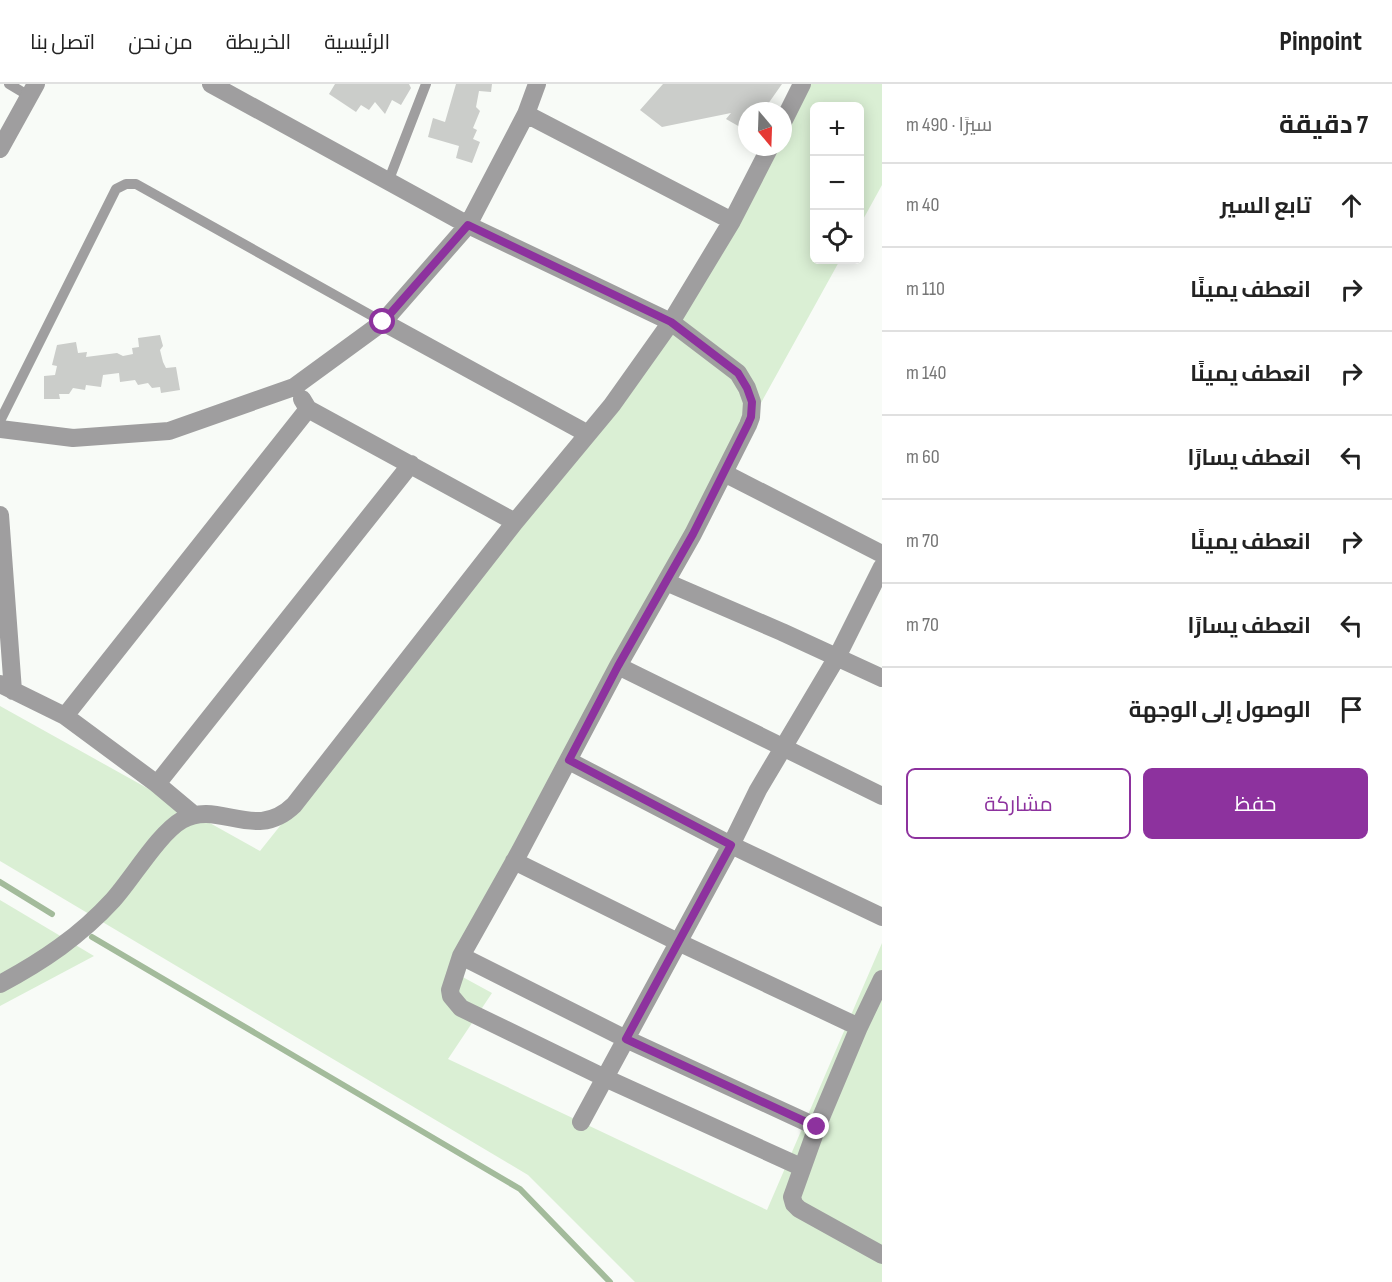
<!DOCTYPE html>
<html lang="ar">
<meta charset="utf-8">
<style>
:root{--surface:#fff;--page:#f2f2f2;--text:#222;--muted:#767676;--line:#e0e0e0;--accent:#8d329e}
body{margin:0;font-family:"Sofia Sans Condensed",Cairo,sans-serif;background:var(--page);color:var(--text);direction:rtl}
.controls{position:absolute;right:18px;top:18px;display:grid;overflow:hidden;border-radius:9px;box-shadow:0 3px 15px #0003}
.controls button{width:54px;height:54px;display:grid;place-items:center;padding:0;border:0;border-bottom:2px solid var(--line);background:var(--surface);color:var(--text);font:30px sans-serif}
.compass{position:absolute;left:738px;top:18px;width:54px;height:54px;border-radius:50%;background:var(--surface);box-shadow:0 3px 15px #0003;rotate:161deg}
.stop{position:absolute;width:18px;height:18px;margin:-14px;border:4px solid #8d329e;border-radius:50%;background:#fff}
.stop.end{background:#8d329e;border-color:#fff;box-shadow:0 2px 6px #0008}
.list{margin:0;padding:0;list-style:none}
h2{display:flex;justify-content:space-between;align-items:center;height:78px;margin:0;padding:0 24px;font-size:26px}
h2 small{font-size:20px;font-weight:400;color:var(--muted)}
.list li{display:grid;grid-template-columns:39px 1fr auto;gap:18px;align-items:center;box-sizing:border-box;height:84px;padding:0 24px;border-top:2px solid var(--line)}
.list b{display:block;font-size:22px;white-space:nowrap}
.list em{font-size:20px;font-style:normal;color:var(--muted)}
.actions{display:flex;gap:12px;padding:18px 24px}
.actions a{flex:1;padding:14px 0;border:2px solid var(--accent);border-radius:9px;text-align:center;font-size:21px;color:var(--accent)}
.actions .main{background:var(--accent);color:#fff}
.icon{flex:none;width:33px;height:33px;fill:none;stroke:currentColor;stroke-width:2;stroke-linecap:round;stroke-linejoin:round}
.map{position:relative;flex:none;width:882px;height:1198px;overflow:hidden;direction:ltr}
header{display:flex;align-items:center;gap:36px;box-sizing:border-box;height:84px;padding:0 30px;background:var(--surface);border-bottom:2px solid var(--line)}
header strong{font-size:28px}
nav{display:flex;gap:33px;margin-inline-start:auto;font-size:21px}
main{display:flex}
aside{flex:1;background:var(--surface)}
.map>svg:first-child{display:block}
.green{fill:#daefd4}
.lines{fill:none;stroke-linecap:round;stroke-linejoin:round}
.stream{stroke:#a3bb9b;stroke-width:6}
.building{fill:#cbcdca}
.lane{stroke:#9f9e9f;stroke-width:10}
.street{stroke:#9f9e9f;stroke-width:18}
.route{stroke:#8d329e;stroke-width:8}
</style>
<header>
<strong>Pinpoint</strong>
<nav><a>الرئيسية</a><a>الخريطة</a><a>من نحن</a><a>اتصل بنا</a></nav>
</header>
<main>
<aside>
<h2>7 دقيقة<small>سيرًا · 490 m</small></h2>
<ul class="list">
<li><svg class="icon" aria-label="ahead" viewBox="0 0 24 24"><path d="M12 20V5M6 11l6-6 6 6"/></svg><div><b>تابع السير</b></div><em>40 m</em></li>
<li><svg class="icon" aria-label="right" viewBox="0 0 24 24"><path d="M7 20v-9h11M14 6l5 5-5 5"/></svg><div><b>انعطف يمينًا</b></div><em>110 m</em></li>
<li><svg class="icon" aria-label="right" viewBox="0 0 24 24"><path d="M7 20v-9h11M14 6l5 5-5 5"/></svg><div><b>انعطف يمينًا</b></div><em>140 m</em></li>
<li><svg class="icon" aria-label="left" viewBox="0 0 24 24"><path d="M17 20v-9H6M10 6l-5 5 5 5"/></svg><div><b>انعطف يسارًا</b></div><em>60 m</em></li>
<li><svg class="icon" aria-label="right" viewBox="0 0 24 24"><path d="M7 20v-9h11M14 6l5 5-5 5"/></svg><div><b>انعطف يمينًا</b></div><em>70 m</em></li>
<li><svg class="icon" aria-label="left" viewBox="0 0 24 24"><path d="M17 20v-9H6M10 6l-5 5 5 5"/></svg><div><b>انعطف يسارًا</b></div><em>70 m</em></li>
<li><svg class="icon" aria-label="arrive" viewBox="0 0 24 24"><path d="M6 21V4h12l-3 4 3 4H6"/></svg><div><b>الوصول إلى الوجهة</b></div></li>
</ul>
<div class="actions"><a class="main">حفظ</a><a>مشاركة</a></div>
</aside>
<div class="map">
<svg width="882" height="1198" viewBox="0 0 882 1198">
<rect width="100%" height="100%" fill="#f8fbf7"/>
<path class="green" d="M806 0H882V101L860 141V22H814V176H840L448 885 492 909 448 975 767 1126 882 859V1198H635L528 1091 0 777V622L260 767 670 254 776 63H783V48Z
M0 816 94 872 0 922Z"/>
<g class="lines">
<path class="stream" d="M0 798 52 830
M92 853 520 1105 610 1198"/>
</g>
<path class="building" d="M335 0H409L411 4 401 21 392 16 385 30 375 18 369 26 361 21 356 28 329 10Z
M456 0H492L491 8 479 7 476 23 480 27 473 44 477 46 473 55 480 58 472 79 456 74 459 62 428 53 433 34 445 38Z
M663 0H782L763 27H747V47L726 35 731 29 662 43 640 26Z
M160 251 163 262 160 266 163 278 166 284 176 283 180 306 161 309 160 303 152 304 148 299 138 301 135 296 120 298 119 289 103 291 101 303 86 301 85 306 73 304 69 310H59L60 315H44V292L55 291 57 282 52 281 57 261 76 258 78 269 87 268 86 273 117 269 123 272 133 270 132 264 139 263 138 254Z"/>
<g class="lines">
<path class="lane" d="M9 0 29 12
M388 98 426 0
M0 337 116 105 126 100H136L383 238"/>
<path class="street" d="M211 0 468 141 671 238 738 289 747 304 752 318 751 333 748 341 693 450 618 582 520 767 461 872 450 906 451 912 461 924 605 994 801 1083
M526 30 732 137
M783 38 802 0
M0 65 36 0
M383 238 588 350
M302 315 308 325 515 438
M0 345 73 354 169 347 294 303 383 238 468 141 526 30 537 0
M724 389 882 470
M0 431 13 607
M666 498 782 548 882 594
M618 582 882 712
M0 600 65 632 157 700 194 731
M65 632 308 325
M569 677 731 761 882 833
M157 700 411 380
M514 777 678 858 859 943
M461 872 626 955 817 1043
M882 895 859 943 817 1043 792 1113 794 1120 799 1125 882 1171
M0 900C43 877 80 852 113 816 132 795 159 749 182 736 219 715 255 759 294 721L515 438 612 321 671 238 732 137 770 63
M581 1038 731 761 758 706 837 573 882 483"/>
</g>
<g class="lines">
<path class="route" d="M383 238 468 141 671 238 738 289 747 304 752 318 751 333 748 340 693 450 618 582 569 676 731 761 626 955 817 1043"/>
</g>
</svg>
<div class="controls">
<button>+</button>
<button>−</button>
<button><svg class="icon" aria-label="locate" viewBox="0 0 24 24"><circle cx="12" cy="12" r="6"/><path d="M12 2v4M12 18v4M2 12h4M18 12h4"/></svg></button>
</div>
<svg class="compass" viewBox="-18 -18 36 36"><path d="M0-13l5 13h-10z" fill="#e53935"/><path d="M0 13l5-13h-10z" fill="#767676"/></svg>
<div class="stop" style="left:383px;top:238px"></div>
<div class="stop end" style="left:817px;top:1043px"></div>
</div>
</main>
